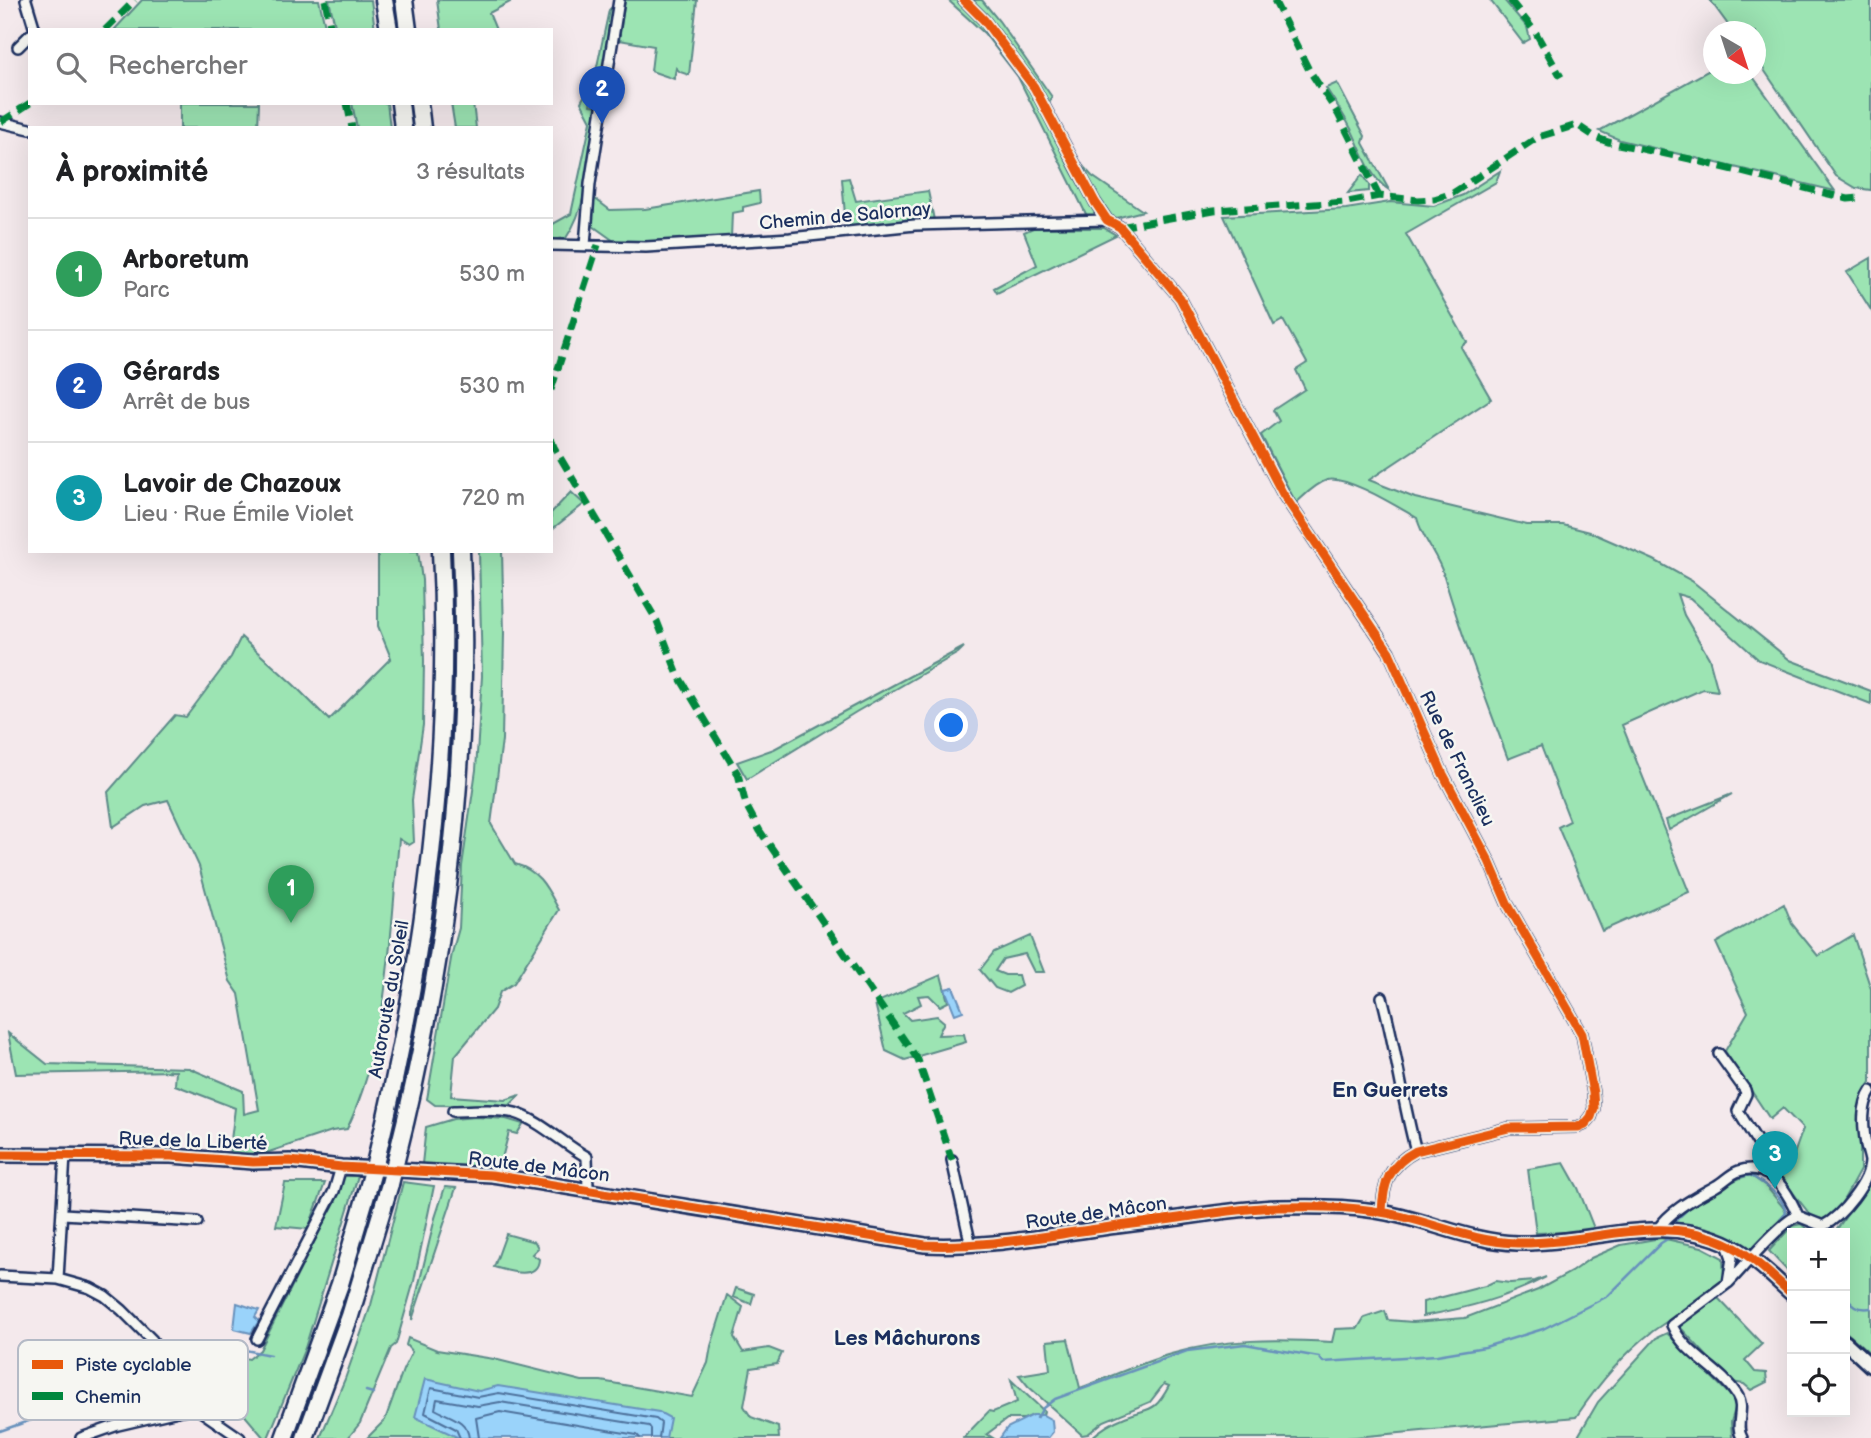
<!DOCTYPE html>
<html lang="fr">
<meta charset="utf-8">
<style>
:root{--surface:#fff;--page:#f6f6f6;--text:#202124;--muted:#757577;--line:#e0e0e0;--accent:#d1495b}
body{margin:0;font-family:"Balsamiq Sans",sans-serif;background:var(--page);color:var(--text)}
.controls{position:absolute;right:21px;bottom:21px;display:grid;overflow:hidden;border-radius:0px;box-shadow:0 7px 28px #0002}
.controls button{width:63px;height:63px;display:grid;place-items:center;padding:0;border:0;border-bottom:2px solid var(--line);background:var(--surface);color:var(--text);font:35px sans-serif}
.compass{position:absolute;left:1703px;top:21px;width:63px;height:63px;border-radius:50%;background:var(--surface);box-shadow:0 7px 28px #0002;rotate:141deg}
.you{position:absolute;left:952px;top:726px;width:24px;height:24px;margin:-18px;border:5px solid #fff;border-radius:50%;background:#1a73e8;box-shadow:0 0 0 10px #1a73e833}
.badge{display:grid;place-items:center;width:46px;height:46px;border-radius:50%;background:var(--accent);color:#fff;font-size:23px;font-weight:700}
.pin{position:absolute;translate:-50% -58px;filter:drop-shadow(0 2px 4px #0008)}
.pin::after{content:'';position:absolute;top:37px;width:24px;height:21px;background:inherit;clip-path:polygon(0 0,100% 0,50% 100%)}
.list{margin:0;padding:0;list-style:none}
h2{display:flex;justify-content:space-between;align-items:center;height:91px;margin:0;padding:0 28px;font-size:30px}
h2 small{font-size:23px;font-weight:400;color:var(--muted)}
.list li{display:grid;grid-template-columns:46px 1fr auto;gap:21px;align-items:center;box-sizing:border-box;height:112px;padding:0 28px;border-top:2px solid var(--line)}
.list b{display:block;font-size:26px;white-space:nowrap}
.list p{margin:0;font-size:23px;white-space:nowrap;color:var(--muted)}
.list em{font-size:23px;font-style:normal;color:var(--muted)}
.icon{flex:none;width:38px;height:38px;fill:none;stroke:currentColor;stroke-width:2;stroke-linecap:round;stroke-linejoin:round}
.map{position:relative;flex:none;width:1871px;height:1438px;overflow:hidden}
.search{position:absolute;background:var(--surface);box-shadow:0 7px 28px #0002;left:28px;top:28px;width:525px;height:77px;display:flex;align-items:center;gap:18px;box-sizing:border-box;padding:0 24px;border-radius:0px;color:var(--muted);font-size:26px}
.panel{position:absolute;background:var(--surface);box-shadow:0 7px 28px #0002;left:28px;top:126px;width:525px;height:427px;border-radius:0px}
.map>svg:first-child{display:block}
.green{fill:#9ce4b3;stroke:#5c8a88;stroke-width:2}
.water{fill:#9ad3fa;stroke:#6791bc;stroke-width:2}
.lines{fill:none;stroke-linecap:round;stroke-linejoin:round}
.shore{stroke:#4e719c;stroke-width:2}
.stream{stroke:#6791bc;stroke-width:2.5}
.street-casing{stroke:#1b2f5e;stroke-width:14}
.secondary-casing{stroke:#1b2f5e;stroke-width:18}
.highway-casing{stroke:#1b2f5e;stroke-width:21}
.street{stroke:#f6f6f2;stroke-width:9}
.secondary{stroke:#f6f6f2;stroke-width:12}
.highway{stroke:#f6f6f2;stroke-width:16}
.highway-bridge-casing{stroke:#1b2f5e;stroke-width:21;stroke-linecap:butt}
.highway-bridge{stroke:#f6f6f2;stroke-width:16}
.quiet{stroke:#00873e;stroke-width:7;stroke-dasharray:14 7;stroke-linecap:butt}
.cycleway-casing{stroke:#f6f6f2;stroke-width:13}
.cycleway{stroke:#e8590c;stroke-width:9}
.labels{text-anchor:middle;stroke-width:5;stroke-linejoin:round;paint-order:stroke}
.street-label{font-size:19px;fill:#1b2f5e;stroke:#f6f6f2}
.neighbourhood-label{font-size:21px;font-weight:bold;fill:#1b2f5e;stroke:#f6f6f2}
.key{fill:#f6f6f2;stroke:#b4bac6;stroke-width:2}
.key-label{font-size:19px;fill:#1b2f5e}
</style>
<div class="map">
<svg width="1871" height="1438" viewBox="0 0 1871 1438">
<rect width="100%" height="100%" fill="#f4e9ec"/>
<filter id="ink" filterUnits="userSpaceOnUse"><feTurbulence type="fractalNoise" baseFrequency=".0143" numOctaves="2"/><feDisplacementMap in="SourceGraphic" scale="14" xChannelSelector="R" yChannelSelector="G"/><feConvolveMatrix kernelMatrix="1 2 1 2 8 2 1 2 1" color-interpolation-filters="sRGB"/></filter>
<g filter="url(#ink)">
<path class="green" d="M142 0H319L326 30H114Z
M329 0H371L375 30H336Z
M437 0H509L510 2 489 13 496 30H441Z
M625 0H697L689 75 680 72 676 68 674 79 651 71 654 46 619 40Z
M948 0H958C985 26 1012 56 1030 88 1051 127 1073 184 1101 217L1087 216 1018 77 984 33Z
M971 0H982L999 21 1052 97 1049 104C1027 67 1000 32 971 0Z
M1490 0H1504L1527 27 1530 39 1523 43Z
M1710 0H1871V190L1856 188 1836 176 1756 58V32L1736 31 1729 26Z
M614 5 601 87H594L590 105 598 106C591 147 590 204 566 238L551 240V225L571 214 591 121 581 102 595 76 609 10Z
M1713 68 1714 74H1751L1835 191 1620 140 1599 131Z
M1337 83 1365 136 1363 143 1389 190C1368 177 1361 147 1350 127 1343 113 1334 101 1326 88Z
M180 103H259L258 128H180Z
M352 103H387L390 128H357Z
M451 103H473L476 128H455Z
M1081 164 1092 176 1143 211 1116 218 1107 214Z
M1500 171 1496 182 1406 234 1467 342 1461 347 1491 399 1369 480 1415 498 1527 525H1563L1590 532 1654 560 1692 581 1790 660 1871 691V704L1759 660 1690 598 1677 594 1684 615 1709 658 1718 691 1703 689 1622 725 1689 892 1602 931 1558 827 1570 821 1541 746 1508 759C1486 698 1462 638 1444 576 1438 555 1422 539 1417 518 1399 508 1347 475 1327 480 1315 484 1305 495 1296 503L1261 435 1279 421 1273 410 1305 389 1296 370 1307 363 1283 320 1274 325 1224 216 1346 209 1390 202 1434 206 1463 195Z
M1362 175 1369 185V191L1348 193Z
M849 178 856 201 928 191 934 220H913L846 227 842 179Z
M759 191 760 203 743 207V211L732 213 731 238 641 243 614 241 593 226 594 198 610 210 645 209Z
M1033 228H1104L1116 235 997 293 994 288 1037 265 1024 232Z
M1871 258V310L1847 272Z
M571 492 584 504 551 530V513Z
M378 551H418L422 580 424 661 423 725 412 800 414 842 409 845 399 839C390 936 389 1040 347 1129L332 1131 269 1152 229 1156 235 1108 175 1085 176 1071 16 1074 8 1033 47 1064 189 1068 243 1091 244 1114 259 1110 239 994 230 981 199 866 168 800 145 806 113 827 108 792 175 715 186 717 231 657 241 637 294 685 329 720 391 658 378 626Z
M479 551H502L504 633 502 740 491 824 515 864C540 871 547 888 559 910L514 983 500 992 494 1009 455 1056 451 1096 505 1100 520 1095 509 1106 435 1105 427 1099 452 953 459 928 462 866 476 770 482 676Z
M964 647 958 653 856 712 747 779 737 762 774 749Z
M1732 794 1669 830 1666 820Z
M1784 904 1792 924 1818 956 1853 935 1871 989V1082L1860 1103V1170L1838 1210 1823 1219 1812 1217 1777 1172 1793 1157 1803 1129 1783 1108 1770 1119 1725 1051 1748 1012 1716 943Z
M1030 936 1044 972H1034L1025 954 1003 959 995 971 1005 975H1018L1021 986 1008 993 995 988 980 970 994 952Z
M941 975 948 1002 940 1006 929 995 918 996 921 1004 903 1013 910 1020 937 1016 944 1022 938 1035 964 1034 966 1042 905 1060 886 1051 875 1003Z
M476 1117 506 1119 523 1124 517 1134 509 1132 500 1166 456 1167 422 1164 426 1127 453 1119Z
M1564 1163 1578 1188 1595 1231 1536 1233 1528 1169Z
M1750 1175 1766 1186 1787 1212 1759 1243 1750 1249C1724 1235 1700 1222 1670 1223 1691 1205 1723 1182 1750 1175Z
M343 1176H358L305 1348 268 1438H264L237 1406 224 1419 191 1384 182 1368 222 1353 249 1359 260 1350 339 1192Z
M1871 1180V1354L1845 1331V1233H1792V1276L1769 1251 1792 1226 1801 1224 1812 1233 1835 1232Z
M403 1182 434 1186 414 1281 396 1344 391 1348 360 1423 348 1438H320L345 1379 371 1305Z
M285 1183H325L308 1229 276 1226Z
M445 1187 456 1188 412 1320V1313L435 1218Z
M506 1234 535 1242 538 1248 532 1254 539 1259C538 1281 508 1271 494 1267Z
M1661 1238 1702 1247 1723 1258 1724 1279C1702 1300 1677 1314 1653 1331 1623 1354 1597 1386 1576 1417L1345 1438H1091C1101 1429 1112 1422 1125 1417 1150 1407 1154 1414 1169 1386L1164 1384 1150 1402 1104 1421 1088 1434 1082 1435 1028 1386 1019 1375 1050 1370 1047 1341 1068 1339 1080 1388C1110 1377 1140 1363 1171 1354 1223 1338 1279 1339 1332 1342L1335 1329 1358 1328 1364 1318 1385 1311 1388 1320 1413 1322 1465 1318 1538 1290 1571 1272 1591 1258 1621 1245Z
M1546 1277C1506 1298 1468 1308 1423 1316V1302L1485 1286 1495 1281 1510 1283 1535 1281Z
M736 1288 754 1294 751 1304 733 1297Z
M727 1295 743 1307 734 1337 743 1352 769 1348 782 1353 777 1364 751 1368 744 1406 751 1417 778 1427 779 1438H367L385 1420 403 1370 412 1352 406 1345 408 1338 437 1350 494 1359 582 1381H601L692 1397 708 1363 711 1346Z
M1718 1298 1762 1344 1745 1360 1755 1372 1766 1373 1767 1382 1751 1390 1744 1384 1731 1382 1679 1326Z
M1667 1333 1737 1402 1731 1422 1732 1438H1577L1598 1402 1656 1338Z
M1011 1380 1044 1411 1043 1415H1033L1024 1419H1007L987 1434 993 1438H963L989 1411 993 1412 1017 1402Z"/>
<path class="water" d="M953 987 963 1011 955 1014 945 989Z
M237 1303 259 1310 255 1317 259 1321 251 1333 234 1329Z
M425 1379 479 1391 498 1386 659 1412 670 1418 666 1438H459L415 1417Z
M1033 1415H1043L1052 1420 1053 1432 1048 1438H1000L1007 1428Z"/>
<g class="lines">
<path class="shore" d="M460 1438 456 1429 425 1413 431 1388 478 1397 499 1393 656 1419 661 1423 659 1438
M469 1438C467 1419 449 1417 435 1409L437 1399 478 1406 500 1402 649 1426 651 1429V1438
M479 1438 476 1418 500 1412 637 1435 640 1438"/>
<path class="stream" d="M1722 1187 1739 1177 1750 1175C1763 1183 1784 1196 1786 1213L1780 1220
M1674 1225V1222L1693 1204 1714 1192
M1789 1229 1793 1233
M1845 1295C1853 1305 1857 1310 1871 1308
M174 1369 230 1347 270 1355
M366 1391 373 1393
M1037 1418 1043 1408 1055 1399 1187 1351 1245 1344 1319 1357 1323 1362 1437 1355 1485 1347 1543 1329 1608 1296 1661 1243 1674 1235
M0 1431 168 1372"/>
<defs>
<path id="street" d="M26 0 35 30
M964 0 984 20 1034 87 1095 202 1107 220 1120 227 1180 298 1283 494 1389 652 1443 774 1489 861 1508 905 1582 1034 1593 1093 1594 1108 1591 1117 1585 1124 1578 1127 1509 1128 1416 1151C1389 1165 1383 1183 1382 1212
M18 47 30 35
M0 122 30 129
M551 245 646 247 790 238 915 225 1107 220
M585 245 590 184 619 0
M1382 997C1396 1048 1402 1100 1416 1151
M1719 1054 1745 1090 1746 1094 1738 1111 1766 1156 1764 1173
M453 1111C472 1111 496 1108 515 1113 541 1121 563 1144 587 1157L588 1189
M952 1160 971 1246
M63 1214 197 1222
M1798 1216 1823 1226C1841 1217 1870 1182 1870 1161 1869 1155 1867 1150 1866 1145 1863 1127 1861 1106 1871 1091
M1658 1229C1672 1209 1695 1198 1716 1186 1724 1182 1730 1174 1739 1171 1770 1161 1788 1192 1798 1216
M1727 1244 1732 1258 1728 1283C1741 1270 1783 1219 1798 1216
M0 1276 58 1279 90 1288 105 1296 122 1310 152 1340 195 1407 240 1438
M58 1279 65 1155
M1728 1283 1672 1325C1685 1355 1720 1368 1737 1395 1746 1409 1734 1424 1742 1438
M257 1339 334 1191 341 1167
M81 1438 118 1425 195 1407"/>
<path id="secondary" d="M0 1155 171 1156 253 1162 290 1161 341 1167 492 1175 925 1245C972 1247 1016 1241 1062 1234 1099 1228 1136 1224 1172 1219 1207 1214 1242 1208 1278 1207 1320 1206 1363 1206 1404 1217 1441 1226 1477 1242 1517 1243 1592 1245 1669 1208 1739 1250 1759 1262 1775 1279 1792 1294
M1845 1342 1871 1366"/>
<path id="highway" d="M384 0 389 30
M404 0 408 30
M400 103 403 128
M419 103 422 128
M376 1160C424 961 452 757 441 551
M396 1160C446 963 471 755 461 551
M284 1438 340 1284 369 1185
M305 1438 350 1316 390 1184"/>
</defs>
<use href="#street" class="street-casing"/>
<use href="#secondary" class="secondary-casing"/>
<use href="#highway" class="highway-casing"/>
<use href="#street" class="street"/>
<use href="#secondary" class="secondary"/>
<use href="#highway" class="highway"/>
<defs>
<path id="highway-bridge" d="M390 1184 396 1160
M369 1185 376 1160"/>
</defs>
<use href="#highway-bridge" class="highway-bridge-casing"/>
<use href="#highway-bridge" class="highway-bridge"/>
<path class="quiet" d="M325 0 331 30
M1274 0 1309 70 1338 114 1379 196
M1510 0 1536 33 1561 77
M105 30 135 0
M347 103 352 128
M1 122 30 103
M1120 227 1214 210 1347 202 1379 196 1418 200 1434 199 1453 193 1538 137 1577 125 1595 137 1608 142 1690 159 1848 199 1861 198
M551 390 598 245
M551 439 554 447 657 621 678 675 738 774 746 805 760 831 918 1060 952 1160
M1870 1158H1871"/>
<defs>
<path id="cycleway" d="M964 0 984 20 1034 87 1095 202 1107 220 1120 227 1180 298 1283 494 1389 652 1443 774 1489 861 1508 905 1582 1034 1593 1093 1594 1108 1591 1117 1585 1124 1578 1127 1509 1128 1416 1151C1389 1165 1383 1183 1382 1212
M0 1155 171 1156 253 1162 290 1161 341 1167 492 1175 925 1245C972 1247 1016 1241 1062 1234 1099 1228 1136 1224 1172 1219 1207 1214 1242 1208 1278 1207 1320 1206 1363 1206 1404 1217 1441 1226 1477 1242 1517 1243 1592 1245 1669 1208 1739 1250 1759 1262 1775 1279 1792 1294"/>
</defs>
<use href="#cycleway" class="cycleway-casing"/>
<use href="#cycleway" class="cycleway"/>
</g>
</g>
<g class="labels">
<g class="street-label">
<text transform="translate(845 215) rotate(-5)" y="7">Chemin de Salornay</text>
<text transform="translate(1458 758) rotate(64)" y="7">Rue de Franclieu</text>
<text transform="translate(388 999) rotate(-80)" y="7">Autoroute du Soleil</text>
<text transform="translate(193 1140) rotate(2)" y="7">Rue de la Liberté</text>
<text transform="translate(539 1166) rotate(7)" y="7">Route de Mâcon</text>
<text transform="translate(1096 1212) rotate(-8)" y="7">Route de Mâcon</text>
</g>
<g class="neighbourhood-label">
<text x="1390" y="1097">En Guerrets</text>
<text x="907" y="1345">Les Mâchurons</text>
</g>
</g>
<rect x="18" y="1340" width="230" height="80" rx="10" class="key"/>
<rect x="32" y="1360" width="31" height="9" fill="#e8590c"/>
<rect x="32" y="1392" width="31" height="8" fill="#00873e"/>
<g class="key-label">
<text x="75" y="1371">Piste cyclable</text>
<text x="75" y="1403">Chemin</text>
</g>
</svg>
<div class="controls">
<button>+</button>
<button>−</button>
<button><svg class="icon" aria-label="locate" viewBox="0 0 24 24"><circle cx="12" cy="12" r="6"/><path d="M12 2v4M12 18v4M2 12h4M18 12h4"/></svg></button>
</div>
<svg class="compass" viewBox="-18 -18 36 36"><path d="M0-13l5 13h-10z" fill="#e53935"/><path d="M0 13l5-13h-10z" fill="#757577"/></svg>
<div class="you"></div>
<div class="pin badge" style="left:291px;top:923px;background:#2e9e5b">1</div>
<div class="pin badge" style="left:602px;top:124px;background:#1a4fb4">2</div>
<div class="pin badge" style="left:1775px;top:1189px;background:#0f9aa8">3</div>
<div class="search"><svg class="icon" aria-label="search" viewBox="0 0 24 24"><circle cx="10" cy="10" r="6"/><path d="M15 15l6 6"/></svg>Rechercher</div>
<section class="panel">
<h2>À proximité<small>3 résultats</small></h2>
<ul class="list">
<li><span class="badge" style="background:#2e9e5b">1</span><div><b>Arboretum</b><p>Parc</p></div><em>530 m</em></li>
<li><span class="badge" style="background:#1a4fb4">2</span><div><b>Gérards</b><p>Arrêt de bus</p></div><em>530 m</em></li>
<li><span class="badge" style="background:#0f9aa8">3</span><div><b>Lavoir de Chazoux</b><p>Lieu · Rue Émile Violet</p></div><em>720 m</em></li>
</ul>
</section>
</div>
